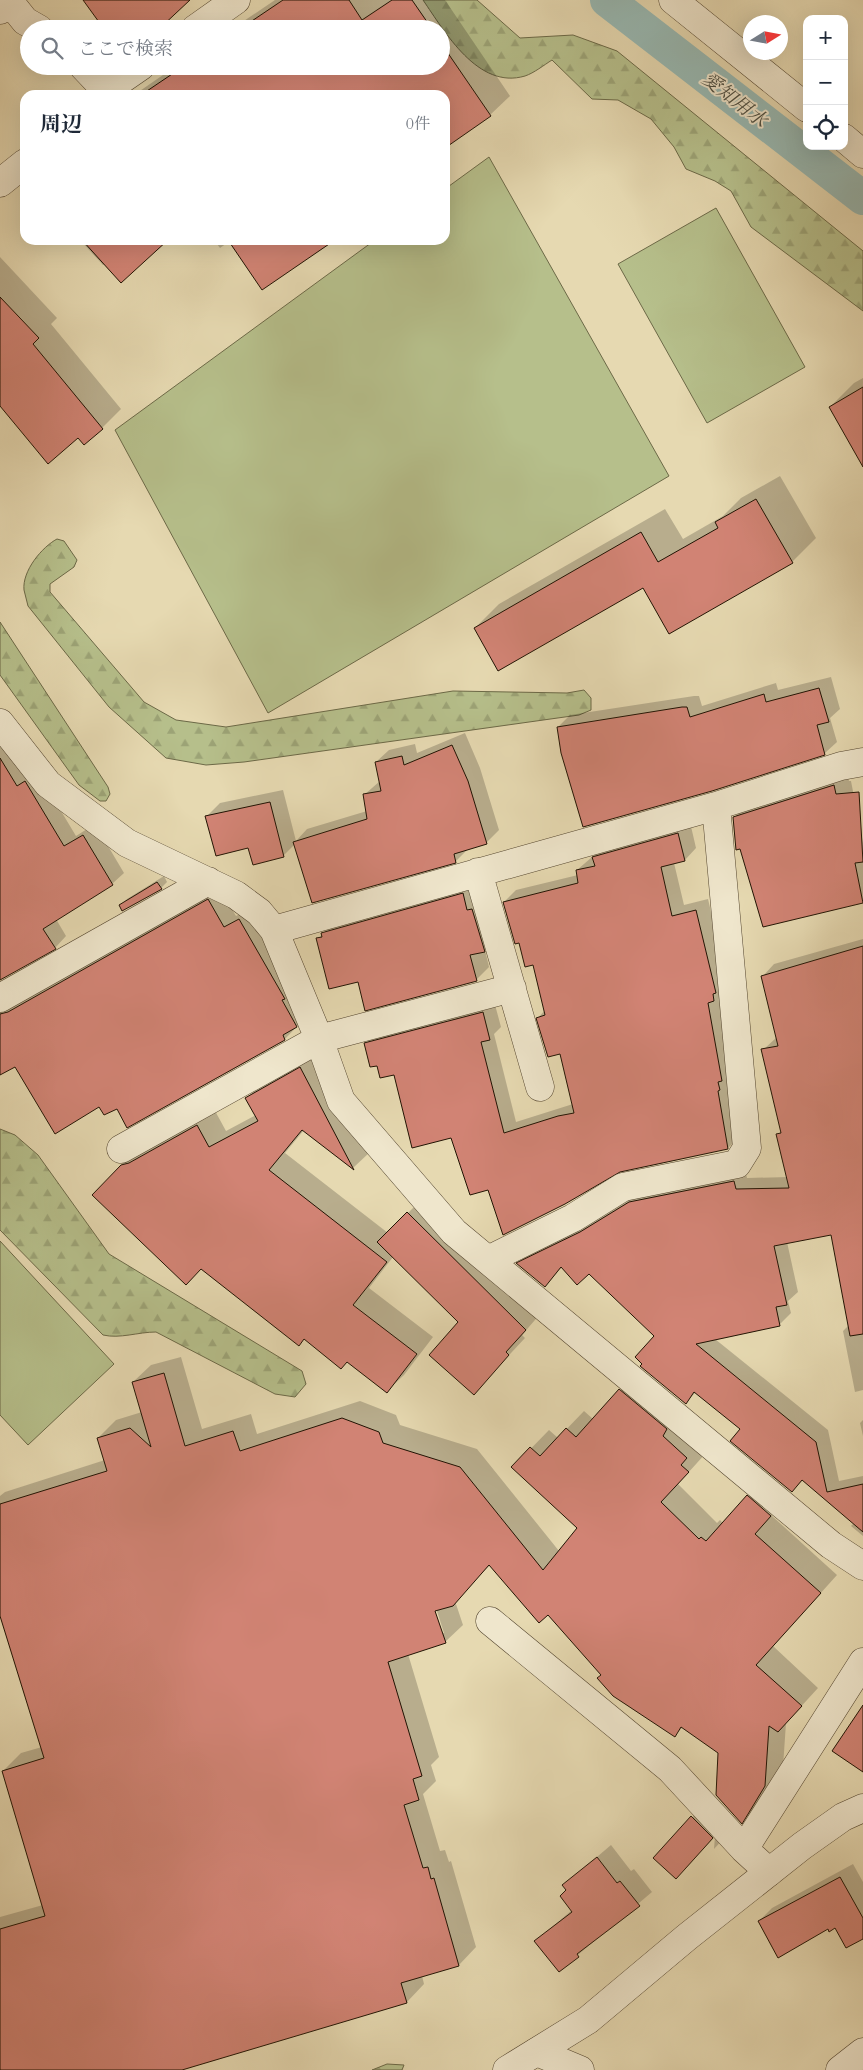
<!DOCTYPE html>
<html lang="ja">
<meta charset="utf-8">
<style>
:root{--surface:#fff;--page:#f6f6f7;--text:#1f2937;--muted:#747a83;--line:#e0e1e3}
body{margin:0;font-family:Cardo,"Noto Serif JP",serif;background:var(--page);color:var(--text)}
.controls{position:absolute;right:15px;top:15px;display:grid;overflow:hidden;border-radius:10px;box-shadow:0 5px 20px #0002}
.controls button{width:45px;height:45px;display:grid;place-items:center;padding:0;border:0;border-bottom:1px solid var(--line);background:var(--surface);color:var(--text);font:25px sans-serif}
.compass{position:absolute;left:743px;top:15px;width:45px;height:45px;border-radius:50%;background:var(--surface);box-shadow:0 5px 20px #0002;rotate:79deg}
.list{margin:0;padding:0;list-style:none}
h2{display:flex;justify-content:space-between;align-items:center;height:65px;margin:0;padding:0 20px;font-size:21px}
h2 small{font-size:16px;font-weight:400;color:var(--muted)}
.icon{flex:none;width:28px;height:28px;fill:none;stroke:currentColor;stroke-width:2;stroke-linecap:round;stroke-linejoin:round}
.map{position:relative;flex:none;width:863px;height:2070px;overflow:hidden}
.search{position:absolute;background:var(--surface);box-shadow:0 5px 20px #0002;left:20px;top:20px;width:430px;height:55px;display:flex;align-items:center;gap:12px;box-sizing:border-box;padding:0 18px;border-radius:28px;color:var(--muted);font-size:19px}
.panel{position:absolute;background:var(--surface);box-shadow:0 5px 20px #0002;left:20px;top:90px;width:430px;height:155px;border-radius:15px}
.map>svg:first-child{display:block}
.forest{fill:url(#forest-firs);stroke:#6c6947}
.garden{fill:#b6bf8b;stroke:#6c6947}
.shadow{fill:#0003;fill-rule:evenodd}
.lines{fill:none;stroke-linecap:round;stroke-linejoin:round}
.canal{stroke:#98b9b3;stroke-width:34}
.building{fill:#d18374;stroke:#211303}
.minor-casing{stroke:#52442e;stroke-width:29}
.tertiary-casing{stroke:#52442e;stroke-width:29}
.minor{stroke:#efe6cc;stroke-width:28}
.tertiary{stroke:#efe6cc;stroke-width:28}
.labels{text-anchor:middle;stroke-width:4;stroke-linejoin:round;paint-order:stroke}
.water-label{font-size:19px;font-style:italic;fill:#4b4d41;stroke:#efe6cc}
</style>
<div class="map">
<svg width="863" height="2070" viewBox="0 0 863 2070">
<defs>
<pattern id="forest-firs" width="22" height="20" patternUnits="userSpaceOnUse" patternTransform="scale(1.25)"><rect width="22" height="20" fill="#b6bf8b"/><path d="M5 1l3.5 6h-7zM16 11l3.5 6h-7z" fill="#9ca376"/></pattern>
</defs>
<rect width="100%" height="100%" fill="#e6d9b1"/>
<filter id="stains"><feTurbulence type="fractalNoise" baseFrequency=".004" numOctaves="4"/><feColorMatrix values="0 0 0 0 .2 0 0 0 0 .09 0 0 0 0 .02 0 0 0 .5 -.17"/></filter>
<radialGradient id="worn" r=".72"><stop offset=".6" stop-color="#630" stop-opacity="0"/><stop offset="1" stop-color="#630" stop-opacity=".3"/></radialGradient>
<path class="forest" d="M423 0H477L520 38 573 35 617 51 863 251V311L751 227 731 191 715 181 686 169 674 147 651 119 618 100 592 99 552 60C544 65 534 73 525 76 478 90 445 32 423 0Z
M57 539 64 541 77 560 74 567 50 584V592L144 702 176 720 226 727 453 691 567 693 584 690 591 698V710L579 715 244 762 206 765 166 758 109 707 28 606C27 601 25 595 24 590 22 571 42 547 57 539Z
M0 622 108 787 110 794 106 801H100L79 785 0 675Z
M0 1129 15 1135 38 1155 109 1254 302 1371 306 1384 295 1397 275 1394 156 1332C138 1332 120 1339 103 1335L0 1230Z
M387 2064 404 2065 402 2070H372Z"/>
<path class="garden" d="M489 157 669 476 268 713 115 430 375 240H445V189Z
M716 208 805 367 707 423 618 264Z
M0 1241 114 1364 28 1445 0 1415Z"/>
<path class="shadow" d="M275 0H445L510 96 490 115 445 146V95H134L176 66H441V29H232Z
M80 240H166L103 265Z
M214 240H333L230 241 220 248Z
M0 257 57 318 51 324 121 409 102 428 78 436 0 404Z
M863 378V465L830 407 854 383Z
M780 476 816 538 792 562 644 587 475 628 499 604 665 509 683 539 723 516 741 498Z
M831 677 840 709 830 718 837 742 825 753 711 790 558 727 570 715 694 696H699L702 706 776 683 778 690Z
M0 730 37 771 76 836 95 824 124 873 112 884 56 919 66 936 55 948 0 979Z
M465 733 480 768 499 830 486 843 469 848 455 862 295 844 283 856 249 846 207 816 220 803 283 790 296 841 307 829 367 811 364 795 380 781 376 762 389 750 415 744 417 753Z
M847 772 849 781H851L863 843V899L859 903 734 818 747 804Z
M690 822 696 848 685 860 674 863 684 905 708 899 727 980 739 1137 727 1149 489 1188 452 1137 395 1073 378 1064 365 1044 377 1032 494 1001 501 1027 494 1034 516 1122 573 1104 561 1053 538 1018 545 1010 534 963 520 942 504 902 516 890 578 875 577 870 606 845Z
M164 876 167 882 161 888 120 905 127 899Z
M476 881 497 938 485 950 489 967 476 980H359L318 939 336 920Z
M220 888 236 916 251 908 308 1015 285 1039 127 1126 117 1107 100 1105 16 1065 0 1074V997Z
M863 939V1390L855 1392 843 1331 850 1324 832 1234 787 1242 798 1292 788 1301 791 1313 779 1325 715 1339 828 1430 839 1481 863 1476V1536L851 1526 854 1523 803 1480 792 1491 742 1429 696 1392 686 1402 656 1336 589 1272 562 1267 545 1286 518 1263 530 1252 642 1190 745 1169 747 1178 788 1177 778 1134 782 1131 763 1050 777 1037 763 976 774 964Z
M317 1052 370 1152 353 1168 304 1130 285 1153 388 1233 425 1196 541 1313 522 1335 525 1338 474 1393 459 1322 393 1257 369 1288 433 1337 404 1375 387 1391 348 1361 305 1338 299 1344 121 1165 139 1148 214 1109 226 1131 256 1115 247 1098 264 1081Z
M181 1357 202 1429 251 1414 257 1434 360 1401 396 1415 400 1425 477 1449 559 1551 579 1527 513 1467 549 1430 558 1438 584 1411 593 1419 638 1373 706 1453 678 1484 717 1523 720 1520 723 1523 765 1478 788 1498 772 1516 837 1575 773 1646 818 1688 786 1723 783 1767 759 1804 742 1822 720 1752 683 1727 675 1735 602 1675 549 1613 490 1565 455 1601 463 1625 445 1642 408 1654 439 1757 431 1765 436 1781 423 1794 440 1851 445 1850 449 1862 451 1861 476 1947 459 1965 422 1976 424 1984 407 2002 177 2070H0V1917L43 1905 3 1771 21 1753 42 1747 0 1613V1496L5 1492 105 1460 98 1438 116 1420 142 1412 133 1382 151 1365ZM435 1605 444 1633H441L432 1606Z
M863 1420V1436L860 1423Z
M705 1804 725 1837 714 1849 715 1836 689 1864 654 1858Z
M611 1845 631 1871 634 1869 652 1892 559 1971 536 1941 572 1910 568 1890 564 1885Z
M853 1864 863 1882V1939L835 1926 759 1921 772 1908Z"/>
<g class="lines">
<path class="canal" d="M607 0 863 198"/>
</g>
<path class="building" d="M83 0H190L159 29H104Z
M283 0H349L362 20 392 0H412L432 29H240Z
M441 43 491 116 445 148V95H141L184 66H441Z
M82 240H168L121 283Z
M228 240H335L262 290Z
M0 297 39 338 33 344 103 429 84 445 78 438 48 464 0 406Z
M863 387V467L829 407Z
M756 499 793 563 669 634 643 588 498 671 474 628 641 532 658 562 718 528 715 522Z
M819 688 829 722 817 725 825 755 712 791 583 827 561 753 557 727 682 707H687L690 717 764 694 766 702Z
M452 745 468 781 487 844 454 854 456 863 312 903 293 842 367 819 363 794 381 791 375 762 402 756 404 765Z
M0 758 17 786 25 781 64 846 83 835 113 885 43 929 56 949 0 980Z
M834 785 836 794 859 792 863 862 855 863 863 903 763 927 740 849 736 850 733 817Z
M270 802 284 857 253 865 248 848 216 856 205 816Z
M678 833 685 861 661 867 672 916 696 910 716 993 713 994 714 1001 708 1003 722 1081 718 1082 720 1090 718 1091 728 1149 620 1172 565 1204 503 1235 488 1190 470 1195 451 1138 412 1148 394 1075 380 1078 377 1066 370 1067 364 1043 483 1012 490 1040 481 1042 504 1133 558 1116 574 1113 560 1054 548 1057 536 1018 545 1015 533 965 525 967 519 943 515 944 503 902 578 883 576 870 595 866 592 857Z
M157 882 162 889 122 911 119 905Z
M463 893 467 910 472 909 485 952 470 955 477 981 365 1011 358 982 329 989 316 938 322 937 321 933Z
M208 899 224 927 239 919 285 999 282 1000 297 1027 283 1035 285 1040 127 1128 117 1109 104 1115 99 1107 55 1134 15 1067 0 1075V1014L8 1012Z
M863 946V1334L850 1336 831 1235 774 1246 787 1305 776 1307 780 1326 696 1344 816 1442 827 1492 863 1484V1532L802 1480 792 1492 730 1441 740 1429 694 1392 686 1404 640 1366 642 1364 635 1357 654 1336 589 1274 577 1285 561 1267 545 1287 516 1263 580 1232 629 1202 734 1181 736 1189 789 1188 776 1134 781 1133 761 1049 778 1046 761 976Z
M300 1067 354 1170 302 1130 269 1170 387 1262 353 1305 417 1354 387 1393 347 1362 341 1369 304 1339 299 1346 201 1269 186 1285 92 1195 121 1165 129 1163 197 1125 209 1147 258 1121 245 1098Z
M407 1212 526 1330 506 1352 509 1355 474 1395 429 1355 458 1322 377 1242Z
M164 1373 185 1446 233 1431 240 1451 342 1418 379 1432 383 1443 460 1467 543 1570 577 1528 511 1467 530 1447 540 1456 566 1428 576 1437 619 1389 667 1429 663 1436 687 1458 681 1465 689 1472 661 1502 699 1539 701 1537 706 1541 747 1495 771 1516 755 1534 821 1593 756 1665 802 1706 778 1732 769 1726 765 1786 742 1824 716 1795 718 1753 681 1727 675 1737 613 1696 597 1678 601 1675 548 1615 539 1623 489 1565 453 1606 435 1611 446 1643 388 1662 422 1776 413 1779 419 1800 404 1805 423 1868 428 1867 431 1879 434 1878 459 1966 401 1983 407 2003 182 2070H0V1929L45 1916 2 1771 44 1758 0 1616V1504L107 1471 97 1438 130 1428 151 1447 132 1382Z
M863 1705V1772L832 1751Z
M691 1816 713 1838 676 1879 653 1858Z
M597 1857 617 1883 620 1881 640 1906 577 1954 579 1957 559 1972 534 1941 572 1912 560 1896 566 1890 562 1885Z
M840 1877 863 1918V1939L846 1948 835 1928 829 1932 828 1929 778 1958 758 1921Z"/>
<g class="lines">
<defs>
<path id="minor" d="M673 0 807 108
M0 10 9 1 25 21 39 29
M195 29 236 0
M83 66 101 85 115 84 141 66
M844 138 863 154
M0 183 25 163
M0 723 48 784 127 843 236 895 259 912 274 930 319 1039 341 1101 454 1232 831 1545 863 1566
M478 872 540 1087
M274 930 716 806 841 766 863 762
M0 998 208 881
M121 1149 319 1039 512 988
M488 1260 573 1218 623 1187 737 1164 747 1148 716 806
M490 1621 670 1769 744 1849 769 1872
M744 1849 863 1662
M537 2052 580 2070
M840 2070 863 2052"/>
<path id="tertiary" d="M507 2070 588 2020 687 1937 802 1846 843 1817 863 1808"/>
</defs>
<use href="#minor" class="minor-casing"/>
<use href="#tertiary" class="tertiary-casing"/>
<use href="#minor" class="minor"/>
<use href="#tertiary" class="tertiary"/>
</g>
<g class="labels">
<g class="water-label">
<text transform="translate(735 99) rotate(38)" y="7">愛知用水</text>
</g>
</g>
<rect width="100%" height="100%" filter="url(#stains)"/>
<rect width="100%" height="100%" fill="url(#worn)"/>
</svg>
<div class="controls">
<button>+</button>
<button>−</button>
<button><svg class="icon" aria-label="locate" viewBox="0 0 24 24"><circle cx="12" cy="12" r="6"/><path d="M12 2v4M12 18v4M2 12h4M18 12h4"/></svg></button>
</div>
<svg class="compass" viewBox="-18 -18 36 36"><path d="M0-13l5 13h-10z" fill="#e53935"/><path d="M0 13l5-13h-10z" fill="#747a83"/></svg>
<div class="search"><svg class="icon" aria-label="search" viewBox="0 0 24 24"><circle cx="10" cy="10" r="6"/><path d="M15 15l6 6"/></svg>ここで検索</div>
<section class="panel">
<h2>周辺<small>0件</small></h2>
<ul class="list">
</ul>
</section>
</div>
